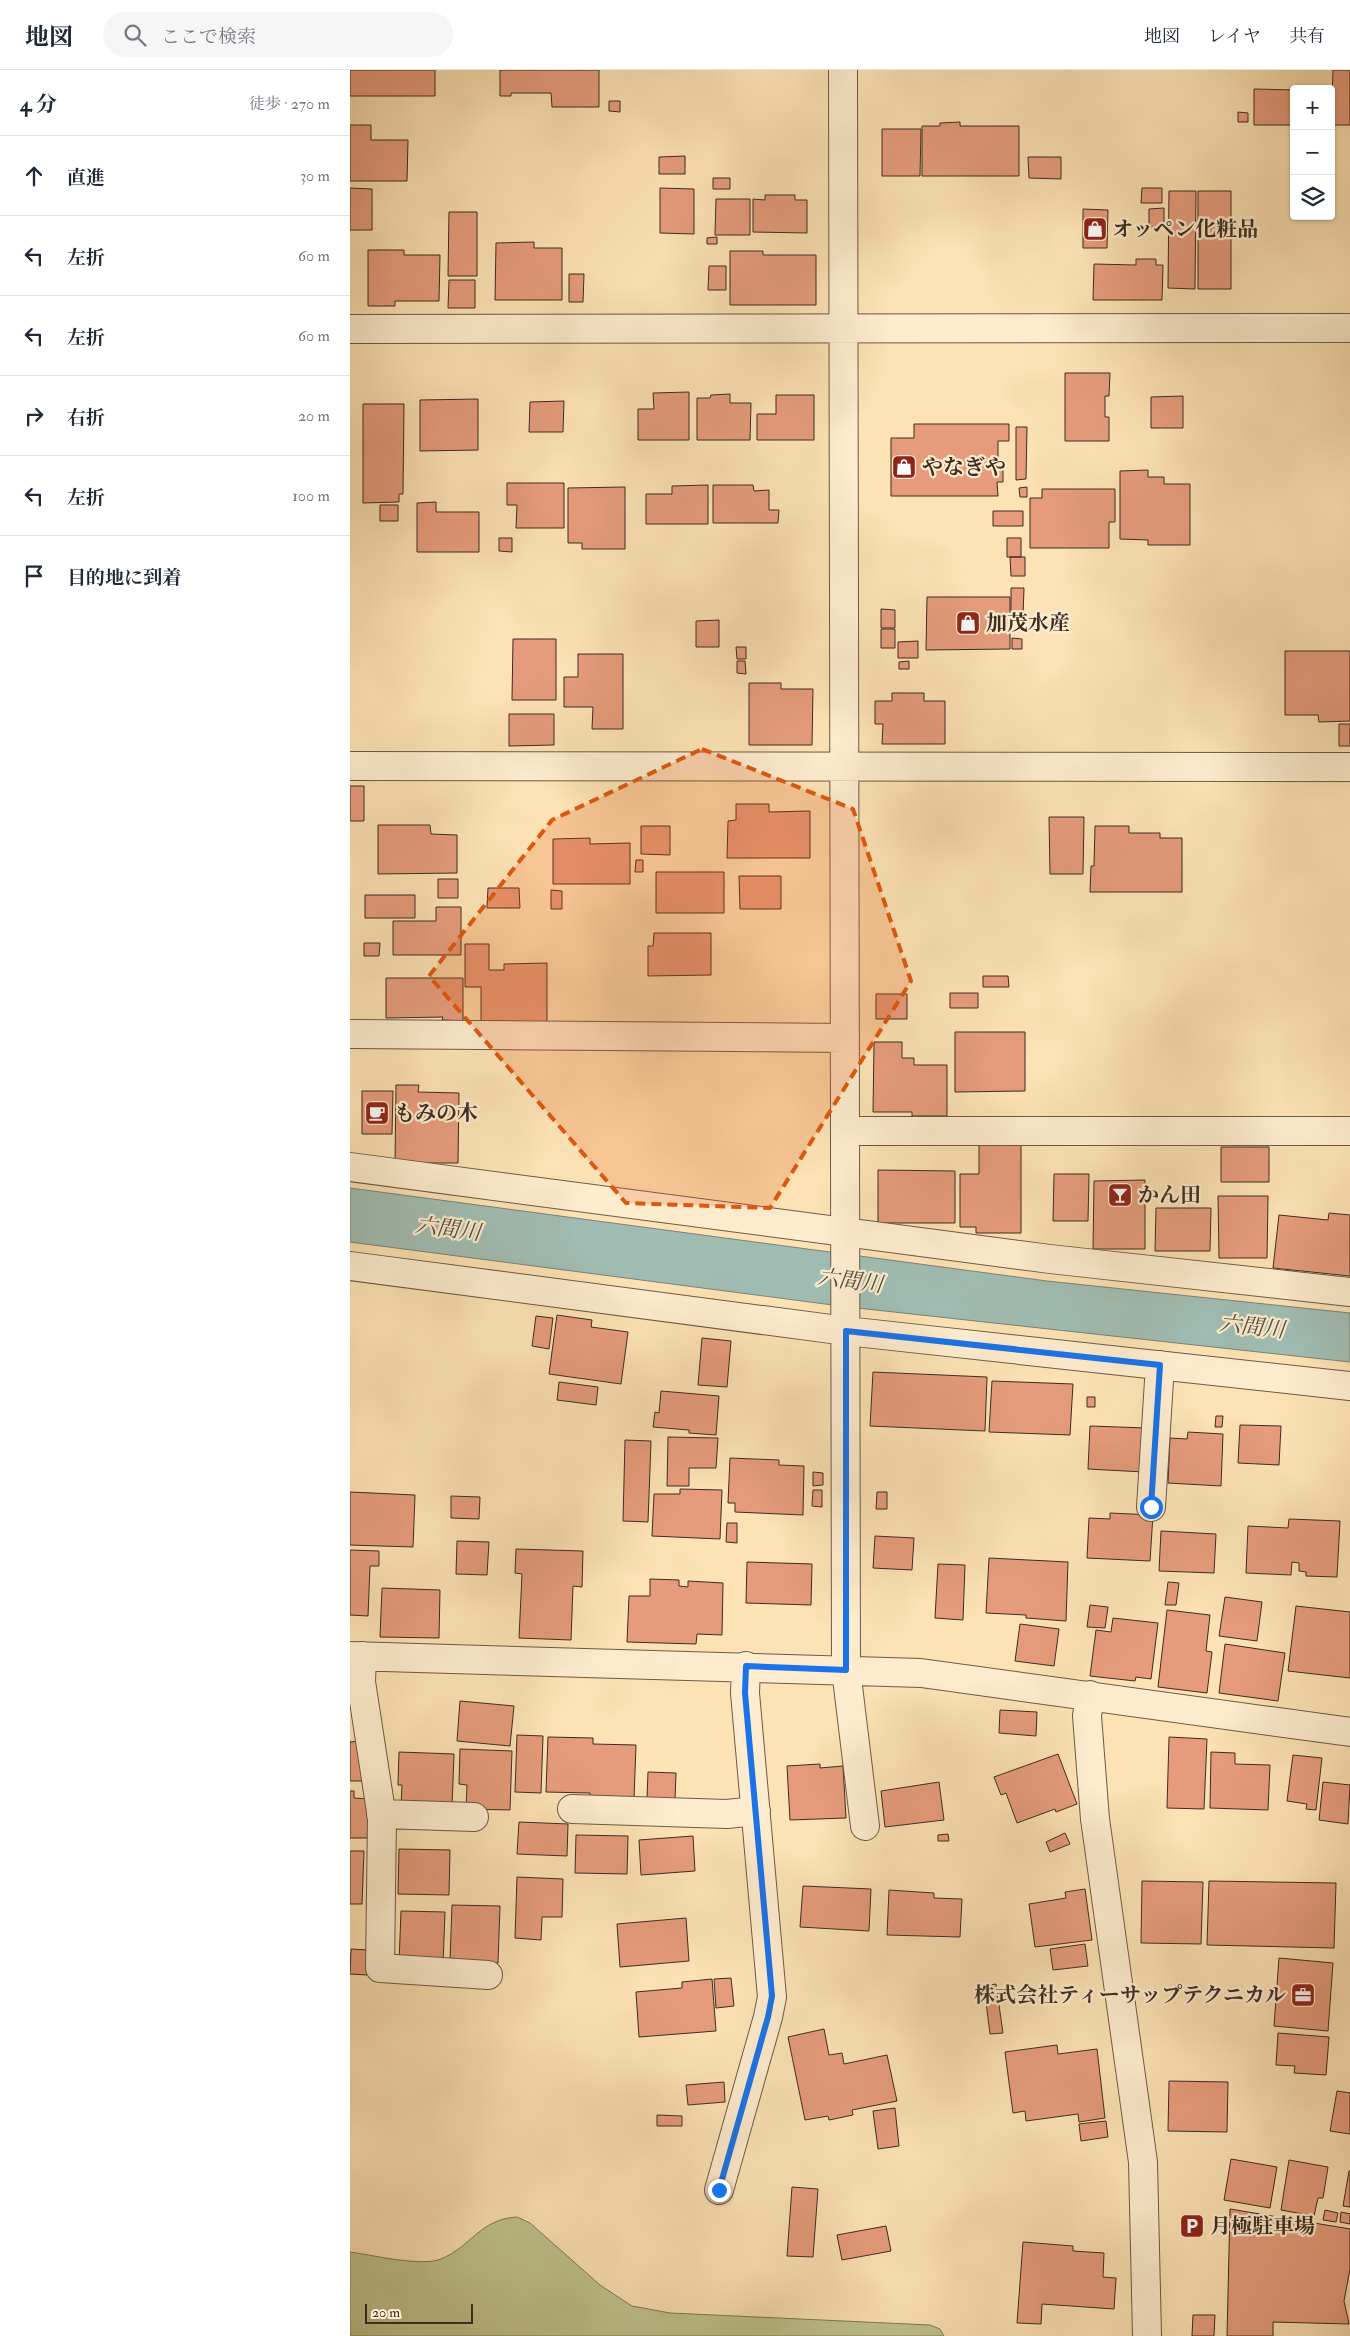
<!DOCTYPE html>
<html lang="ja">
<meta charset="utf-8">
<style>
:root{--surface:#fff;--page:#f6f6f7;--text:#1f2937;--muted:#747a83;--line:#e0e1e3}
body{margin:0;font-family:"IM FELL Double Pica","Noto Serif JP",serif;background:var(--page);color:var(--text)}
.controls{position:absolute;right:15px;top:15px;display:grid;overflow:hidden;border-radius:5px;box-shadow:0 1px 4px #0004}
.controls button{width:45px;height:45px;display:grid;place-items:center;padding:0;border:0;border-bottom:1px solid var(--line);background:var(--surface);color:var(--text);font:25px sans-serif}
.scale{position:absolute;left:15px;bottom:12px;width:108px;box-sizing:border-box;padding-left:5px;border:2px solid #3c2c22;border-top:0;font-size:14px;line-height:18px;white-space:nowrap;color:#3c2c22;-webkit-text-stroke:4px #fdecce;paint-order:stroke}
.stop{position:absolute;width:15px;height:15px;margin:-11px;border:4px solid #1a73e8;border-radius:50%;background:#fff}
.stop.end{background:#1a73e8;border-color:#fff;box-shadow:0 1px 5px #0008}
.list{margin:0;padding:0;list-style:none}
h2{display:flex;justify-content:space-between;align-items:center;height:65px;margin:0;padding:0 20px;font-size:21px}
h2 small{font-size:16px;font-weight:400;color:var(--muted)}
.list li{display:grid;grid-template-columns:32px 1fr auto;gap:15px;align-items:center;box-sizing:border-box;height:80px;padding:0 20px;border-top:1px solid var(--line)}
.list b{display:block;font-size:19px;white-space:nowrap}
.list em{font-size:16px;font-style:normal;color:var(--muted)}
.icon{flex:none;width:28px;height:28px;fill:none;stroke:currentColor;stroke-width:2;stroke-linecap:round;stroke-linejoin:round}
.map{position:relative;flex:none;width:1000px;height:2266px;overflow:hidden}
header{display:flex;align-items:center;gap:30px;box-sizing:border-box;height:70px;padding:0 25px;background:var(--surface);border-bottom:1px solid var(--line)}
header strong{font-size:24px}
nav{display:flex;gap:28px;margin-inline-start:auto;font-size:18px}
.search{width:350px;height:45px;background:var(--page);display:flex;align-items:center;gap:12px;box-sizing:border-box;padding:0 18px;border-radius:28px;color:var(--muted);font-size:19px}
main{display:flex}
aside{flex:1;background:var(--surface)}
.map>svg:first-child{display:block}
.green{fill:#bfc38d;stroke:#7e7858}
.water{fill:#a0bdb3;stroke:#788379}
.building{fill:#e69c7c;stroke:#3c2c22}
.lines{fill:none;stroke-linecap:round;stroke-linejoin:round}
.minor-casing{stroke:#6c5a46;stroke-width:30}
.minor{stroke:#fdecce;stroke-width:28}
.route{stroke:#1a73e8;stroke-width:6}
.marked{fill:#df570d;fill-opacity:0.2;stroke:#df570d;stroke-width:4;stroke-dasharray:10 6;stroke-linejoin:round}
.labels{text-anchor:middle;stroke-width:4.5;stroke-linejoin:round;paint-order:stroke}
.poi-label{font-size:21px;font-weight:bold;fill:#3c2c22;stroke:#fdecce;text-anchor:start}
.water-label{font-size:22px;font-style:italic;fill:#555046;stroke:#fdecce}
</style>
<header>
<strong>地図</strong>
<div class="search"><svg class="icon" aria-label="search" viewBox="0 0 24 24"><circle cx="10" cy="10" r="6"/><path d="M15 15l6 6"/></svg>ここで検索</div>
<nav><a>地図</a><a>レイヤ</a><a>共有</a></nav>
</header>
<main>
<aside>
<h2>4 分<small>徒歩 · 270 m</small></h2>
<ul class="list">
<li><svg class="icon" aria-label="ahead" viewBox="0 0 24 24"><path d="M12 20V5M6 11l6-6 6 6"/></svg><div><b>直進</b></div><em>30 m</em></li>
<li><svg class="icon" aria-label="left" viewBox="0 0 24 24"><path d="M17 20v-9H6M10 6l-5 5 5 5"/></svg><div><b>左折</b></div><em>60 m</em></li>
<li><svg class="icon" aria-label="left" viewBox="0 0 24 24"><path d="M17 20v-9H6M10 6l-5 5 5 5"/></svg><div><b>左折</b></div><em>60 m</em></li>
<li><svg class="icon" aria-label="right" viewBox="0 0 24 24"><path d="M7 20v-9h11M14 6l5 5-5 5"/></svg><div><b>右折</b></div><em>20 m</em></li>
<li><svg class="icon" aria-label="left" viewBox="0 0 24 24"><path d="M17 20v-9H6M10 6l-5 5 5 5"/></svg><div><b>左折</b></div><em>100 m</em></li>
<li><svg class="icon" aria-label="arrive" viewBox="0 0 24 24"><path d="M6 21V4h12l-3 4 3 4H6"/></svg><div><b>目的地に到着</b></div></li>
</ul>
</aside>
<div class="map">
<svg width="1000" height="2266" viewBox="0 0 1000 2266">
<rect width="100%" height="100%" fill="#fce2b4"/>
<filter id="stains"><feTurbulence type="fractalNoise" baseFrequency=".004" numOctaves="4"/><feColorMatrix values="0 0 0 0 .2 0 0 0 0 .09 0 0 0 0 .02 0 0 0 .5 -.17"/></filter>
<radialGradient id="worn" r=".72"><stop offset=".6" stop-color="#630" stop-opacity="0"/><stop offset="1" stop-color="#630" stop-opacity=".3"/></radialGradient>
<path class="green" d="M167 2147 180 2153 250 2215 282 2236 320 2243 580 2255 590 2259 594 2266H0V2182C22 2185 72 2197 91 2189 122 2176 130 2149 167 2147Z"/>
<path class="water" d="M0 1118 697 1211 1000 1243V1292L498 1237 0 1172Z"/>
<path class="building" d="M0 0H85V26H0Z
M150 0H249V37H202L201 23H161V26H150Z
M983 0H1000V55H981Z
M904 19 944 20V55H904Z
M259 31H270V42L259 41Z
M888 42 898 43V52H888Z
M610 52V56H669V106H572V56H590V53Z
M0 55H21V70H58L57 111H0Z
M532 59H571L570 106H532Z
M335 86V104H309V87Z
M678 87H711V109L679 108Z
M363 108H380V119H363Z
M0 118 22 119V160H0Z
M310 118 344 119V164L310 163Z
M792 118H812V133H791Z
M819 121H846L845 219 818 218Z
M848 121H881V219H848Z
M415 125H445V130H457V163L403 162V129L415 130Z
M366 129H400V165H365Z
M814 138V157H799V139Z
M733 139 758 140 757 178H733Z
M99 142H127V206H98Z
M367 167V174H357V168Z
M184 172V178H212V230H145L146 173Z
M18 180H54V185H90L89 231H45V236H18Z
M380 181H413V185H466V235H380Z
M786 189H806V195H813L812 230H743L744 194 786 195Z
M359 196H376V220H358Z
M219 204H234L233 232H219Z
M99 210H125V238H98Z
M715 303H760L759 326H755V347H759V371H715Z
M339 322V370H288V339H304L303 323Z
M380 324V333H401L400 370H347V328H360L361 325Z
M426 325H464V370H407V344H426Z
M833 326V358H801V327Z
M128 329V380L70 381V330Z
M214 331 213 362H179L180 332Z
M13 334H54L53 424H49V432L13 433Z
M564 354H659V371H648V399H653V412H647L648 426H541V368H564Z
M666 357H677L676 409 666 410Z
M798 400V407H814V414H840V475H798V470L770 469V401Z
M157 413H214V458H166L167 435H157Z
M358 415V454H296V424H322V416Z
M363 415H403L404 421 419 420V440H429L428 453H363Z
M275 417V479H232V473H218V418Z
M677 417V427H670L669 418Z
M692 419H765V452H759V478H680V428H692Z
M86 432V442H129V482H67V433Z
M30 435H48V451H30Z
M643 441H673V456H643Z
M149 468H162V482L149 481Z
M657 468H671V487H657Z
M660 487H675V506H661Z
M661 518H674L673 547 661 546Z
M577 527H660V579L576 580Z
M531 539 545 540V558H531Z
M369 550V577H346V551Z
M531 559H545V578H531Z
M662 568 672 569V579H662Z
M163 569H206V630H162Z
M568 571V588H548V572Z
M386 577H396V589H387Z
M935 581H1000V651L969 652 968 645H935Z
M228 584H273V659H242L243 637H214V607H228Z
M387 591H395L396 604 387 603Z
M559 591V599H549V592Z
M399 613H431V619H463L462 675H399Z
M542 623H574V631H595V674H532L533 654H525V631H542Z
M159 644H204V675L159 676Z
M989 654H1000V676H989Z
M0 716H14V751H0Z
M386 734H419V742L460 741V788H377L378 751 386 750Z
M699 747H734L733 804H700Z
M28 755H80L81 764 107 765V803L28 804Z
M291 756H320V785L291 784Z
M745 756H779V763H810V768H832V822H740L741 796H744Z
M240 768V774L280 773V814H203V769Z
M286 790H293V802H285Z
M306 802H374V843H306Z
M389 806H431V839H390Z
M88 809H108V828H88Z
M138 818H169L170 838H137Z
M201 820 212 821V839H201Z
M15 825H65V848H15Z
M86 837H111V885H43V851H86Z
M304 863H361V905L298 906V876H303Z
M14 873H30L29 886H14Z
M115 874H139V900H154V894L197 893V952L131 951V917H115Z
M633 906H658L659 917H633Z
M36 908H113V951L92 950 93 947 36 948Z
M600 923H628V938H600Z
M526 924H557V949H526Z
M605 962H675V1021L605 1022Z
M524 972H552V988H564V995H597V1046H562V1042H523Z
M46 1015H69L68 1022 109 1023 108 1093H45Z
M12 1021H43L42 1064H12Z
M629 1073H671V1163H626V1157H610V1104H629Z
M871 1077H919V1112H871Z
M528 1100 605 1101V1153H528Z
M704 1104H739L738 1151H703Z
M795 1110V1179H743L744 1111Z
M868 1126H918L917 1188H869Z
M806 1138H861L860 1181H805Z
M979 1143 1000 1145V1206L923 1198 929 1145 978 1150Z
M207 1245 242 1250 241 1257 278 1262 271 1314 199 1304Z
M186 1246 203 1248 199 1279 182 1276Z
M352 1268 381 1271 377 1317 348 1315Z
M523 1302 637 1307 635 1361 520 1356Z
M642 1311 723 1314 720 1365 639 1362Z
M209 1312 248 1317 246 1335 207 1330Z
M311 1321 369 1326 366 1365 339 1363V1360L303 1357 305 1342 309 1343Z
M737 1327H745V1337H737Z
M866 1346H873L872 1357H865Z
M890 1355 931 1356 929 1395 888 1393Z
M740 1356 796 1358 794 1402 738 1399Z
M838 1362 873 1364 871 1416 818 1413 820 1368 837 1369Z
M318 1367 368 1368 366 1398H339V1416H317Z
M275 1370 301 1371 298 1452 273 1451Z
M380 1388 429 1390V1395L454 1396 453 1445 385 1442V1433H378Z
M463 1402 473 1403V1415L463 1416Z
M330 1419 372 1420 370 1469 302 1466 304 1424H330Z
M463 1420H472V1437L462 1436Z
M0 1422 65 1425 63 1477 0 1475Z
M527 1422H537V1439H526Z
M101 1426 130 1427 129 1449 101 1448Z
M760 1443 803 1445 800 1491 737 1488 739 1448 760 1449Z
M939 1449 990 1451 987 1507 956 1506V1502L949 1501V1493L942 1492 941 1505 896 1503 898 1456 938 1458Z
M377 1453H387V1473L376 1472Z
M811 1461 866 1464 864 1503 809 1501Z
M525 1466 564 1468 562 1500 523 1498Z
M107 1471 139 1472 137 1505 106 1504Z
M166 1479 233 1481 232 1517 223 1516 221 1570 169 1568 172 1504 165 1503Z
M0 1480 29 1481V1496H20L18 1546 0 1545Z
M639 1488 718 1492 716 1551 676 1548V1545L636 1543Z
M397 1492 462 1494 461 1535 396 1533Z
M588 1494 615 1495 613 1550 585 1548Z
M300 1509 329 1510V1516L338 1517V1511L373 1513 372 1565 347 1564 346 1574 277 1572 279 1526H300Z
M818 1512 829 1513 826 1535H815Z
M32 1518 90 1520 89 1568 30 1567Z
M875 1527 912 1532 907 1571 869 1566Z
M740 1535 758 1537 755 1558 737 1557Z
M946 1536 1000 1542V1608L938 1601Z
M817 1540 860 1545 856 1581 862 1582 857 1623 808 1617Z
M763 1548 808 1553 801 1609 786 1607 785 1611 740 1606 746 1560 761 1562Z
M670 1554 709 1559 704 1596 665 1591Z
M875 1574 935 1583 928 1631 869 1623Z
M110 1631 164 1636 160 1676 107 1671Z
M650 1640 687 1642 686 1666 649 1663Z
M167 1665 193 1666 191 1723 165 1722Z
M198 1667 243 1668V1674L286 1675 284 1729 240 1728V1723L196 1722Z
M819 1667 857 1669 854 1739 817 1738Z
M11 1671 13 1711H0V1672Z
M110 1679 162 1681 160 1740 116 1739 117 1715 109 1714Z
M49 1682 104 1684 102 1738 51 1736 52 1715H48Z
M861 1682 885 1683V1694L920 1695 918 1740 860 1738Z
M708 1684 727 1734 706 1742 705 1739 667 1753 656 1723 651 1725 644 1707Z
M943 1685 972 1688 966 1740 956 1739 957 1734 937 1731Z
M470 1694V1698L493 1696 496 1748 440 1750 437 1696Z
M298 1702 326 1703 325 1730 297 1729Z
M589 1712 594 1750 535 1757 531 1721Z
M973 1712 1000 1715 998 1754 969 1750Z
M0 1721H4V1728L20 1729 18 1768H0Z
M169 1752 218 1754 217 1786 167 1784Z
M715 1763 720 1774 700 1782 696 1772Z
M598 1764 599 1771H588V1765Z
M226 1765 278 1766 277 1804 225 1803Z
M343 1766 345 1801 291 1805 289 1770Z
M49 1779 100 1780 99 1825 48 1824Z
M0 1781H14L12 1834H0Z
M167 1807 213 1809 212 1847H192L191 1870 165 1868Z
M792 1811 853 1812 851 1874 791 1873Z
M859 1811 986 1813 984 1878 857 1875Z
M453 1816 521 1819 519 1861 450 1857Z
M735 1819 742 1870 685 1877 679 1834 716 1828 715 1822Z
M539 1820 584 1823V1828L612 1829 610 1867 537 1865Z
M102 1835 150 1836 148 1893 100 1891Z
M51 1841 95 1842 93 1894 49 1893Z
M336 1848 339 1891 270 1897 267 1854Z
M735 1874 738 1896 703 1900 700 1879Z
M1 1879 18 1880 17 1905 0 1904Z
M929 1888 983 1893 978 1961 924 1956Z
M381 1908 384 1936 366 1938 364 1909Z
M362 1909 366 1961 289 1967 286 1922 332 1918V1912Z
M646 1914 653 1963 640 1964 634 1916Z
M474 1959 479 1985 492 1983 494 1994 537 1985 547 2031 502 2040 503 2045 479 2050 478 2046 455 2050 438 1967Z
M928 1963 979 1967 976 2005 944 2003 945 1996 926 1995Z
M707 1975 708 1984 747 1979 755 2048 729 2052 728 2044 676 2051 675 2041 663 2043 655 1982Z
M819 2011 878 2012 877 2062 818 2061Z
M374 2012 375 2032 338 2035 336 2015Z
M987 2021 1000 2023V2064L980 2061Z
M545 2038 549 2076 528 2079 523 2041Z
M307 2045 332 2046V2056H307Z
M756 2051 758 2067 731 2071 729 2054Z
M881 2089 927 2097 920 2138 874 2130Z
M939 2090 978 2097 973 2128H968L964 2146 931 2140Z
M999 2101H1000V2137L993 2136Z
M442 2117 468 2119 463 2187 437 2186Z
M880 2139 1000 2159V2199L994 2231 999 2254 923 2252V2266H877Z
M975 2140 988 2143 986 2152 973 2150Z
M991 2142 1000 2144V2154L990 2152Z
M536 2156 541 2181 492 2190 487 2165Z
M673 2172 723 2176V2181L754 2183 753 2207 766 2208 764 2239 692 2234 691 2254 667 2253Z
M843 2245H865L864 2266H842Z"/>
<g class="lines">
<defs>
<path id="minor" d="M493 0 496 1600 515 1756
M0 259 1000 258
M0 696 1000 697
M0 964 495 968
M496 1061H1000
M0 1097 700 1189 1000 1222
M0 1196 496 1261 1000 1316
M801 1437 810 1295
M0 1586 571 1603 1000 1662
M12 1586 11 1612 32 1748 30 1898 138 1905
M740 1625 737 1646 745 1749 793 2092 797 2266
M222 1739 377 1744 406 1741
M31 1744 124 1747
M369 2120 418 1947 422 1927 395 1623 396 1596"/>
</defs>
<use href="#minor" class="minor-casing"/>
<use href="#minor" class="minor"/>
</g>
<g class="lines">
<path class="route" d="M369 2120 418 1947 422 1926 395 1623 396 1596 496 1600V1261L810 1295 801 1437"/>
</g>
<path class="marked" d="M352 679 503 739 561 911 420 1138 276 1133 79 906 202 750Z"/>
<defs>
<symbol id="shop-square" viewBox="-11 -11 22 22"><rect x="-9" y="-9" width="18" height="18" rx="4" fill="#8f2418" stroke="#fdecce"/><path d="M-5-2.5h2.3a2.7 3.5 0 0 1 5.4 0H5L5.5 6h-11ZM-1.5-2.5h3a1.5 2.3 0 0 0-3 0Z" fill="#fff"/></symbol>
<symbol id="cafe-square" viewBox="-11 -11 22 22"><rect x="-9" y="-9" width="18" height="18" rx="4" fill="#8f2418" stroke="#fdecce"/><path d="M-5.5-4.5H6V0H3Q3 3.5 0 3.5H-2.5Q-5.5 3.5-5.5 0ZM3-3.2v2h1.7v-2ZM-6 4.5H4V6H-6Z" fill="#fff"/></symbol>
<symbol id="bar-square" viewBox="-11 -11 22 22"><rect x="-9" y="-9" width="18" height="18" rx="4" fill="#8f2418" stroke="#fdecce"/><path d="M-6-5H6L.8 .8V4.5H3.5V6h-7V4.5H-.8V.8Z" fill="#fff"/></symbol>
<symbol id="office-square" viewBox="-11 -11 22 22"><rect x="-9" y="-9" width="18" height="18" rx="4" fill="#8f2418" stroke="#fdecce"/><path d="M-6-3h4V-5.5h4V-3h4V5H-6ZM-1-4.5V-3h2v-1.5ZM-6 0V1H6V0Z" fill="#fff"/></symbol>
<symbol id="parking-square" viewBox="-11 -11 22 22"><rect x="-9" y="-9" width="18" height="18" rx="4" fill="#8f2418" stroke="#fdecce"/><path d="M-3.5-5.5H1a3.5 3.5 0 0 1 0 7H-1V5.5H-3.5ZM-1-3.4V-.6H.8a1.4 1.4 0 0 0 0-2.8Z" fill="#fff"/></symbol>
</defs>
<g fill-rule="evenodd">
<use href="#shop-square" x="731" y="145" width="28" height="28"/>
<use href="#shop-square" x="540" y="383" width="28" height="28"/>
<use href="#shop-square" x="604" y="539" width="28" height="28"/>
<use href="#cafe-square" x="13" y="1029" width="28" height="28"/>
<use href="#bar-square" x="756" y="1111" width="28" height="28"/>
<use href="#office-square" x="939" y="1911" width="28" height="28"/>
<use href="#parking-square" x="828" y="2142" width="28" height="28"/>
</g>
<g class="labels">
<g class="poi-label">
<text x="762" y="166">オッペン化粧品</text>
<text x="572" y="404">やなぎや</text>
<text x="636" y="560">加茂水産</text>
<text x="44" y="1050">もみの木</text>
<text x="788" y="1132">かん田</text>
<text x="936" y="1932" text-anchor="end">株式会社ティーサップテクニカル</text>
<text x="860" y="2163">月極駐車場</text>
</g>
<g class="water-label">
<text transform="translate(98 1158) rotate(7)" y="8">六間川</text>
<text transform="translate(500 1210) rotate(7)" y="8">六間川</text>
<text transform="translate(902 1256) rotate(6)" y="8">六間川</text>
</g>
</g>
<rect width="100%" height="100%" filter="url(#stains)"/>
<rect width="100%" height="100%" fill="url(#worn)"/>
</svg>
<div class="controls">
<button>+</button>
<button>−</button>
<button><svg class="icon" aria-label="layers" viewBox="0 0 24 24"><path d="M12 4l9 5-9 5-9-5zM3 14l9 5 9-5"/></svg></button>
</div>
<div class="scale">20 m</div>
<div class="stop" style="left:801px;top:1437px"></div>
<div class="stop end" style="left:369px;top:2120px"></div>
</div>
</main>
